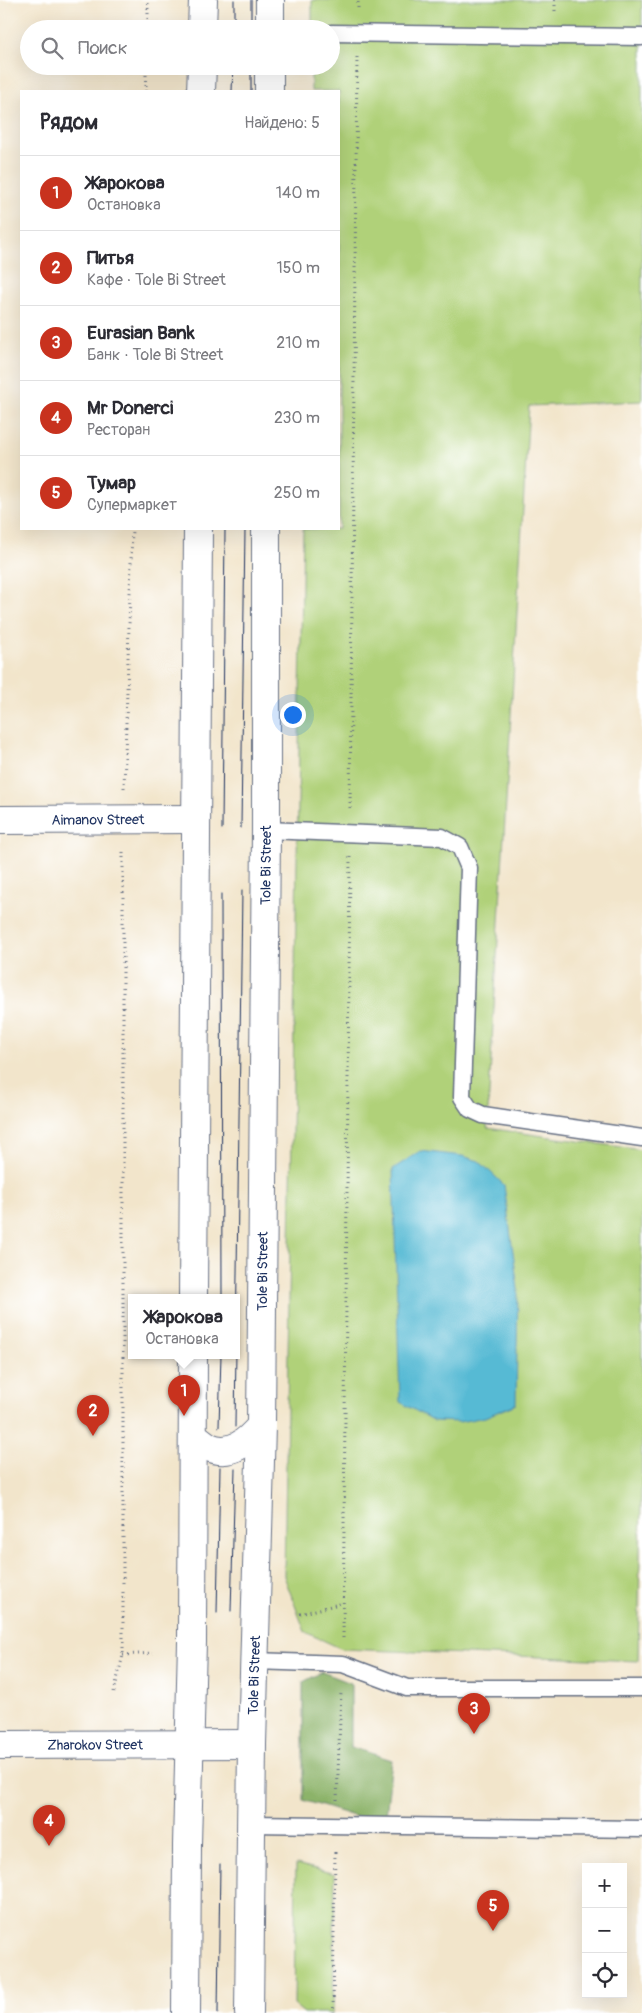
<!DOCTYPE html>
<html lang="ru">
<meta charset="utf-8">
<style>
:root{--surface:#fff;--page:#f2f2f3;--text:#2b2b33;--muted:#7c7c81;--line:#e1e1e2;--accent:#c8321e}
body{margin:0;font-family:Pangolin,sans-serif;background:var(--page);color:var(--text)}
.controls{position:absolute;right:15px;bottom:15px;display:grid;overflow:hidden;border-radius:0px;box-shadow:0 5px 20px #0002}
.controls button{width:45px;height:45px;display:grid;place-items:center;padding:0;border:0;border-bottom:1px solid var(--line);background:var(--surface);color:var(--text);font:25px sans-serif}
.you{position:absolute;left:292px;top:714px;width:18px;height:18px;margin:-12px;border:4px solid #fff;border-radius:50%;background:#1a73e8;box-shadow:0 0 0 8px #1a73e833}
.badge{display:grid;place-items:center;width:32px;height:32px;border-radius:50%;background:var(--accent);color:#fff;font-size:16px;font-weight:700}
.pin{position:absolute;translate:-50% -41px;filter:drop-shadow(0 1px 2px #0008)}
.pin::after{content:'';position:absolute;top:26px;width:18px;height:15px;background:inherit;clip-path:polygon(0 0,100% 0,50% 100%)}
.popup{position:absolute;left:128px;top:1294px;width:112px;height:65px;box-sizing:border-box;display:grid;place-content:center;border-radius:0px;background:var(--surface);filter:drop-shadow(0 1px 4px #0005);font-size:16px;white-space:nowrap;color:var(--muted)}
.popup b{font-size:19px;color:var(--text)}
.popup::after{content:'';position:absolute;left:50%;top:100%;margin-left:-10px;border:10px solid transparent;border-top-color:var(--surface)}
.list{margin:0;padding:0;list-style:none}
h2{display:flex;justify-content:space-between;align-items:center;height:65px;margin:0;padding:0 20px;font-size:21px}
h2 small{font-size:16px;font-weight:400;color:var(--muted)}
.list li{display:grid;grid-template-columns:32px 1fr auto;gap:15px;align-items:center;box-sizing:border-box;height:75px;padding:0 20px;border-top:1px solid var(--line)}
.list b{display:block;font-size:19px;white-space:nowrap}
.list p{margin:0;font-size:16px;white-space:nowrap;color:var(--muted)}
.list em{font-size:16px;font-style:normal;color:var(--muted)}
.icon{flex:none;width:28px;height:28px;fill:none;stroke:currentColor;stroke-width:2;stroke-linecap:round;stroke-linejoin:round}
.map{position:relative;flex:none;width:642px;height:2013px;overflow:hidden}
.search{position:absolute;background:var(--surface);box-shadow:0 5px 20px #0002;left:20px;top:20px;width:320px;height:55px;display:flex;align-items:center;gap:12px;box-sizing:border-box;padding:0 18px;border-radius:28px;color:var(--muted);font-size:19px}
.panel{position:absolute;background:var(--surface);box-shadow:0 5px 20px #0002;left:20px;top:90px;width:320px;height:440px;border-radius:0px}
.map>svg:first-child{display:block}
.green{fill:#b0d179;stroke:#66806c}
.forest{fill:#8cb369;stroke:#547164}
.water{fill:#56bad4;stroke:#387499}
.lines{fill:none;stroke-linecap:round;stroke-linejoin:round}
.lane-casing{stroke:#666f84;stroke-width:19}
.street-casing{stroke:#666f84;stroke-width:30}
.secondary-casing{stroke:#666f84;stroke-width:30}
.path{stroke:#666f84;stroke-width:3;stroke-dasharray:1 4;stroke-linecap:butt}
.lane{stroke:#fff;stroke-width:16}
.street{stroke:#fff;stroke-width:28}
.secondary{stroke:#fff;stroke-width:28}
.tram{stroke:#1b2f5e;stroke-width:1}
.labels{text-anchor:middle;stroke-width:4.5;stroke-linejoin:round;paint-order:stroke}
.street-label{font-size:14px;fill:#1b2f5e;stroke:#fff}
</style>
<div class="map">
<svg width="642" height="2013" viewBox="0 0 642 2013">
<rect width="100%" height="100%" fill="#fff"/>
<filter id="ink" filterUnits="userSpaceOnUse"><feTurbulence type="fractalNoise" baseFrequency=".02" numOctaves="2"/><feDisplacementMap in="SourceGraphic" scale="10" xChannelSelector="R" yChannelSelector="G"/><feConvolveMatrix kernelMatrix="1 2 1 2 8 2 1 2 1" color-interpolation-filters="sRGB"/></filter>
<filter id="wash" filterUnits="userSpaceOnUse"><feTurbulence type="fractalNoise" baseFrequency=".0096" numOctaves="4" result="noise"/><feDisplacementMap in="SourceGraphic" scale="20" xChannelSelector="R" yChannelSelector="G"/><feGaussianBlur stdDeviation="1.12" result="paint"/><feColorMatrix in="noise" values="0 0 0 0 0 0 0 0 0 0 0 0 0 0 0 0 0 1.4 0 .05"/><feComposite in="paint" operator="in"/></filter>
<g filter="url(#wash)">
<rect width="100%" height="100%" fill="#f2e5cb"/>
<path class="green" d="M312 0H642V401L529 406 487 1128 642 1150V1446L638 1661 342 1649 305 1632 284 1576 303 529H339V91H311V66H331V29H312Z
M296 1864 335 1874 333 2013H304L294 2005Z"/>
<path class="forest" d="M322 1672 351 1683V1747L392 1760 385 1826 303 1800V1682Z"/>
<path class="water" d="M420 1151 462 1156 479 1161 504 1185 518 1289 516 1404 485 1417 459 1422 434 1421 400 1402 393 1169Z"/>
</g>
<g filter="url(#ink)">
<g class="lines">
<defs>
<path id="lane" d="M331 33 642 37
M266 830 442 837 460 847 469 868 462 1097 470 1109 483 1115 642 1138
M254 1661 343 1664 407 1688H642
M251 1824 642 1829"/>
<g id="street">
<path id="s1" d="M0 820 196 819"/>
</g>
<g id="secondary">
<path d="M202 29 203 0"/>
<path d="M270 29V0"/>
<path d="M201 91 202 66"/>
<path d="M269 91V66"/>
<path d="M193 1297 198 529"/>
<path d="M193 1435C198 1439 204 1444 209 1447 231 1457 248 1441 261 1426"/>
<path id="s2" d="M0 1745 252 1744"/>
<path d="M186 2013 187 1845 192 1642 193 1355"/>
<path id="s3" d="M249 2013 252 1744 261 1426 266 830V529"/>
</g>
</defs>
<use href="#lane" class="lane-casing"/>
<use href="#street" class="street-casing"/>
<use href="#secondary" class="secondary-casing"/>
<path class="path" d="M555 0V12
M358 8V0
M148 29V0
M146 91V66
M124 788 132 529
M350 808 357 57
M300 1614 343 1603
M343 1638 350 857
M123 1655 153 1653
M114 1692 123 1655V849
M337 1800 341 1691
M333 2013 335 1851"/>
<use href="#lane" class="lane"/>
<use href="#street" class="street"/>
<use href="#secondary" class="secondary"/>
<path class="tram" d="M234 29V0
M251 29V0
M232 91 233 66
M251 91V66
M241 828 245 529
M222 829 225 529
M221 894 222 1297
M219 1427 221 1355
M235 1427 242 890
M231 1611 235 1469
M217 1613 220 1467
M218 2013 220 1864"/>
</g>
</g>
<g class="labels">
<g class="street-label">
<text dy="5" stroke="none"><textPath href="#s1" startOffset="98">Aimanov Street</textPath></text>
<text dy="5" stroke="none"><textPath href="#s3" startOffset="1148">Tole Bi Street</textPath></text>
<text dy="5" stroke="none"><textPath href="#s3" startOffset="742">Tole Bi Street</textPath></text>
<text dy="5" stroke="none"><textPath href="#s3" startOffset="338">Tole Bi Street</textPath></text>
<text dy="5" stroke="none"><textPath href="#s2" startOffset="95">Zharokov Street</textPath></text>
</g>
</g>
</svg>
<div class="controls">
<button>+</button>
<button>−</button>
<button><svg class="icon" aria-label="locate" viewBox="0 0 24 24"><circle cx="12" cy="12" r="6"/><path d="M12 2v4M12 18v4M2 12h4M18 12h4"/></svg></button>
</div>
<div class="you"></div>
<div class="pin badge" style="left:184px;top:1416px">1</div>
<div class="popup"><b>Жарокова</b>Остановка</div>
<div class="pin badge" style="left:93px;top:1436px">2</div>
<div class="pin badge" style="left:474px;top:1734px">3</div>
<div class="pin badge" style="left:49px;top:1846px">4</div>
<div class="pin badge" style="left:493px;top:1931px">5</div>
<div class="search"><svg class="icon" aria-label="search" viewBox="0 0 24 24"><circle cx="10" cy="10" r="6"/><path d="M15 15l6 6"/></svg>Поиск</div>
<section class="panel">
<h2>Рядом<small>Найдено: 5</small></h2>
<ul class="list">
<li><span class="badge">1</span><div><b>Жарокова</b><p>Остановка</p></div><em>140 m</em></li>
<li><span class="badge">2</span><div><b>Питья</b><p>Кафе · Tole Bi Street</p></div><em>150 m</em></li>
<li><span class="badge">3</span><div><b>Eurasian Bank</b><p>Банк · Tole Bi Street</p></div><em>210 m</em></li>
<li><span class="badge">4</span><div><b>Mr Donerci</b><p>Ресторан</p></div><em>230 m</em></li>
<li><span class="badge">5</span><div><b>Тумар</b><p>Супермаркет</p></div><em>250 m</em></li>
</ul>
</section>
</div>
